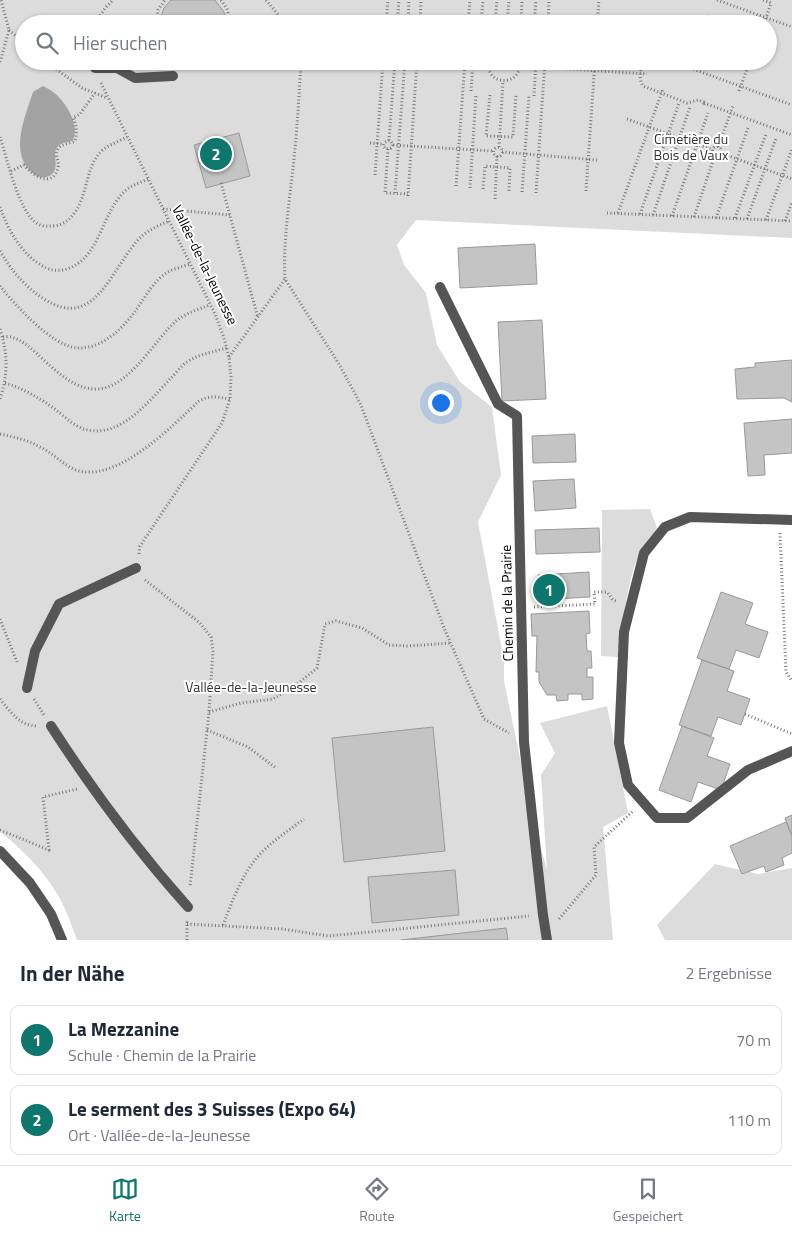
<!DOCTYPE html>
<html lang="de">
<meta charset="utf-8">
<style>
:root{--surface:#fff;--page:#f2f2f3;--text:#1f2937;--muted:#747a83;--line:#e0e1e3;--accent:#0f766e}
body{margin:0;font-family:"Titillium Web",sans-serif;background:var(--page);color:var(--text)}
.you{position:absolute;left:440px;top:402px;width:18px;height:18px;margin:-12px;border:4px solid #fff;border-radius:50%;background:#1a73e8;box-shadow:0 0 0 8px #1a73e833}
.badge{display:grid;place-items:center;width:32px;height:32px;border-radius:50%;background:var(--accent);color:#fff;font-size:16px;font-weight:700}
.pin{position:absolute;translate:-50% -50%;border:2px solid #fff;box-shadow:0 1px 5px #0006}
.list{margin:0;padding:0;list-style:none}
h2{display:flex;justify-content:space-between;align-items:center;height:65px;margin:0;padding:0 20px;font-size:21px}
h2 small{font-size:16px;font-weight:400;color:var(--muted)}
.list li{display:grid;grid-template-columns:32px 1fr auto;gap:15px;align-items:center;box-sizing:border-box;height:70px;margin:0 10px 10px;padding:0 10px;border:1px solid var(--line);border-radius:10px}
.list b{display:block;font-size:19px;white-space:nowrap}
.list p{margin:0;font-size:16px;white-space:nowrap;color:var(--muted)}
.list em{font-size:16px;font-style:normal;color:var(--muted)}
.icon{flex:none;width:28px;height:28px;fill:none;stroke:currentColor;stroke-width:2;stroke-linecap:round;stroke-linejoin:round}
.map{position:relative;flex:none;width:792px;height:940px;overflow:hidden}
.search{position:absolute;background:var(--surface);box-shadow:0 1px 4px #0004;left:15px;right:15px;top:15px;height:55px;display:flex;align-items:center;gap:12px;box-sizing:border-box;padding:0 18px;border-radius:28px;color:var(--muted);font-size:19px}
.sheet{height:225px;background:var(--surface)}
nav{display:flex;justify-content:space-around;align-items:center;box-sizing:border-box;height:70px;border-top:1px solid var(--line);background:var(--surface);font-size:14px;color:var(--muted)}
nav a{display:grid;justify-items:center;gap:2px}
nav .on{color:var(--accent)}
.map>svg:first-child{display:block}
.green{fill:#dcdcdc;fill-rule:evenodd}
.water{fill:#a3a3a3}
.building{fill:#c4c4c4;stroke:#999}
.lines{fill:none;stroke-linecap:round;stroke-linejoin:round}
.path{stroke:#777;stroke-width:3;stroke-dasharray:1 2.5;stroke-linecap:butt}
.street{stroke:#555;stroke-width:10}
.labels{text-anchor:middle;stroke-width:4;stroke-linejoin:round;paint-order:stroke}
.park-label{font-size:14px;fill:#333;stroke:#fff}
.street-label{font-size:14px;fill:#000;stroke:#fff}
</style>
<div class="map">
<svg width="792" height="940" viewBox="0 0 792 940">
<rect width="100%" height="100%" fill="#fff"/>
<path class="green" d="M0 0H792V238L416 220 397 245 404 265 426 293 437 345 460 382 492 407 501 475 478 522 504 661V681L532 816 547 870 541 775 555 753 540 723 607 706 628 813 603 827 613 940H77C73 930 70 920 66 911 53 880 26 852 0 832ZM24 24H768V61H24Z
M650 509 657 528C653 534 647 540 643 546 626 579 624 620 618 657L601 656 602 510Z
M715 864 758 874 792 868V940H665L657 925Z"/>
<path class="water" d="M43 86C46 88 50 89 53 92 65 100 82 128 72 141 69 142 64 142 61 144 49 150 61 166 52 174 46 179 39 178 34 174 8 155 25 117 33 92Z"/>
<path class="building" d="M171 0H215L224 12 227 24H159L164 8Z
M239 133 250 176 206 188 194 145Z
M535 244 537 284 460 288 458 248Z
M542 320 546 399 502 401 498 322Z
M792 360V402L784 398 737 399 735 369 755 367V363Z
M792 419V453L764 455 765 475 748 476 744 423Z
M575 434 576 462 533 463 532 436Z
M574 479 576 508 535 511 533 481Z
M599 528 600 552 536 554 535 530Z
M589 572 590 597 539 600 538 575Z
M721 592 753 603 745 624 768 632 759 658 736 650 729 669 697 658Z
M589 611 590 633 586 634 587 651H591L592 668H587V677H593V699L582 700V694H568V700L557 701 556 695H547L539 682V672H536L537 636H532L531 614Z
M702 660 734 671 727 691 750 699 741 725 718 717 711 736 679 725Z
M682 726 714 738 707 756 730 764 721 790 698 782 691 802 659 790Z
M433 727 445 851 344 862 332 738Z
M792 815V836L785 818Z
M786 822 792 836V853L782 858 784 865 766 872 764 866 742 874 730 846Z
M455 870 459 915 372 923 368 877Z
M506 928 508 940H401Z"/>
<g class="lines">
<path class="path" d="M221 0 227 9 231 24
M266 0 286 24
M717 0 792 27
M763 0 771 3 764 24
M708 16 730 24
M94 24 106 7 113 0
M156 24 158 10 165 0
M386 24 388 0
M397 24 399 0
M408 24 409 0
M420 24 421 0
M468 24 470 0
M481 24 483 0
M495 24 497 0
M507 24 509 0
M521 24 522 0
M534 24 536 0
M548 24 549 0
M597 24 599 0
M9 30 24 43
M45 61 82 88 107 98
M182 61 188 63 204 61
M301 61C299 97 297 133 293 168 289 205 283 242 285 279L339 364 361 405 444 628 484 719 509 733
M455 61 488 64
M488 61C486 87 522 87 520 61
M646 61C640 69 638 77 643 86L687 103 698 100 705 102 703 106
M725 61 747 69
M0 62 9 30 1 0
M521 66 647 74
M690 68 792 105
M101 83 215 314 224 338 229 357 231 377 230 399 222 423 140 546 139 554
M471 91 473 62
M739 91 750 61
M490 95 486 136 513 137 516 95
M534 96 536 61
M704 103 792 135
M627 119 713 150
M0 137C7 158 19 214 38 224 43 227 48 226 53 226 63 225 70 220 75 212 87 195 86 171 98 155 104 146 118 142 127 137
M389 140 384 143 383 146 386 149 391 148 393 145 391 141 389 140 395 61
M370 143 383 144
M393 145 493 151
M712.5 151a4.5 4.5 0 1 1 9 0a4.5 4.5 0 1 1-9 0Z
M499 147 503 81
M718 147 733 106
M493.5 152a4.5 4.5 0 1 1 9 0a4.5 4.5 0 1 1-9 0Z
M388 149 385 193 408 194
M502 152 597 160
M721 153 792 179
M11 171 24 165C32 175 52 189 58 168 60 161 54 156 58 149 62 143 70 144 75 141 77 133 77 125 73 118L80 114 95 93
M375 175 383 61
M221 183 258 318
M456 186 465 61
M470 188 476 94
M483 189 485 166 510 168 509 191
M586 191 595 61
M522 192 529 96
M395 193 405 61
M536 193 545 61
M408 196 417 61
M495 199 497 156
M0 207C8 230 21 253 41 265 49 270 55 271 63 270 99 262 100 218 122 194 129 186 139 183 148 179
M163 209 230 215
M607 213 792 221
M618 213 663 89
M640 214 679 103
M653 215 690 107
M672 216 708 113
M694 217 715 155
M716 218 748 128
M735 218 766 134
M747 219 776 138
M766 220 792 149
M785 221 792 202
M0 251C11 270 25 287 44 299 97 333 112 264 142 236 150 229 160 225 169 221
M0 286C15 305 52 346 77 348 101 349 120 331 134 313 145 298 154 278 172 270 178 268 184 266 190 264
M0 329C8 353 8 375 0 399
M3 337C32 331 61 398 104 388 133 381 155 340 176 321 186 313 199 309 210 305
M229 357 285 279
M5 383C24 389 40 398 56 410 64 416 74 426 84 429 120 440 149 401 171 378 176 373 181 366 187 362 199 354 213 352 227 348
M0 434C14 437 28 440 40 447 53 453 63 465 76 470 117 484 173 425 199 401 209 395 218 397 230 399
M780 533 786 672 792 681
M145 580 200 623 211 637 213 651 209 712 190 887
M534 607 595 604 594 592H607L613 600 618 602
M0 619 17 662
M0 699C11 712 19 726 38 726
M34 699 44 715
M209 712 241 703 273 699 295 686 317 668 325 624 336 621 362 628 389 645 408 646 451 643
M745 714 792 734
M207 730 248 747 276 768
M0 830 49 850 43 797 77 789
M559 919 596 875 594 847 633 811
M187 924 282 929 329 936 529 916
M223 925C233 900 242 873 261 853 274 840 289 830 304 819
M187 940V920"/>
<path class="street" d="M95 68H117L135 78 173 76
M440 287 498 404 517 416 524 742 543 915 547 940
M792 520 690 517 665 527 644 553 624 632 619 743 628 785 657 818H687L748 770 792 751
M27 688 35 651 59 604 136 568
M51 726C93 791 136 849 188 907
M0 851 30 883 51 914 62 940"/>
</g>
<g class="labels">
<g class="park-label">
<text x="691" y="144">Cimetière du<tspan x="691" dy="16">Bois de Vaux</tspan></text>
<text x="251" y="692">Vallée-de-la-Jeunesse</text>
</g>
<g class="street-label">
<text transform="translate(205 265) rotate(64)" y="5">Vallée-de-la-Jeunesse</text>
<text transform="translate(507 603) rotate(-91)" y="5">Chemin de la Prairie</text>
</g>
</g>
</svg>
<div class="you"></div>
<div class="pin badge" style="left:549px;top:590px">1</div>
<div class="pin badge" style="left:216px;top:154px">2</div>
<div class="search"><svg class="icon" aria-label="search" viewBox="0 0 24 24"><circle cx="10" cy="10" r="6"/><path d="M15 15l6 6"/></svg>Hier suchen</div>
</div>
<section class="sheet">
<h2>In der Nähe<small>2 Ergebnisse</small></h2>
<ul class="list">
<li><span class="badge">1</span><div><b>La Mezzanine</b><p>Schule · Chemin de la Prairie</p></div><em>70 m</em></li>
<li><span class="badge">2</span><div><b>Le serment des 3 Suisses (Expo 64)</b><p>Ort · Vallée-de-la-Jeunesse</p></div><em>110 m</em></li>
</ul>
</section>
<nav>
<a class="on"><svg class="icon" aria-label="map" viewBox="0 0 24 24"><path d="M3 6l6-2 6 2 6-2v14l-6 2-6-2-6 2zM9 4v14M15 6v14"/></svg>Karte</a>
<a><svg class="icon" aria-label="directions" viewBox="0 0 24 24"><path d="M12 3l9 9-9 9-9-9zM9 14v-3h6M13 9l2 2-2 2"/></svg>Route</a>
<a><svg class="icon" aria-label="saved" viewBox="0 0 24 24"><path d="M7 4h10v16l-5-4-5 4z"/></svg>Gespeichert</a>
</nav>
